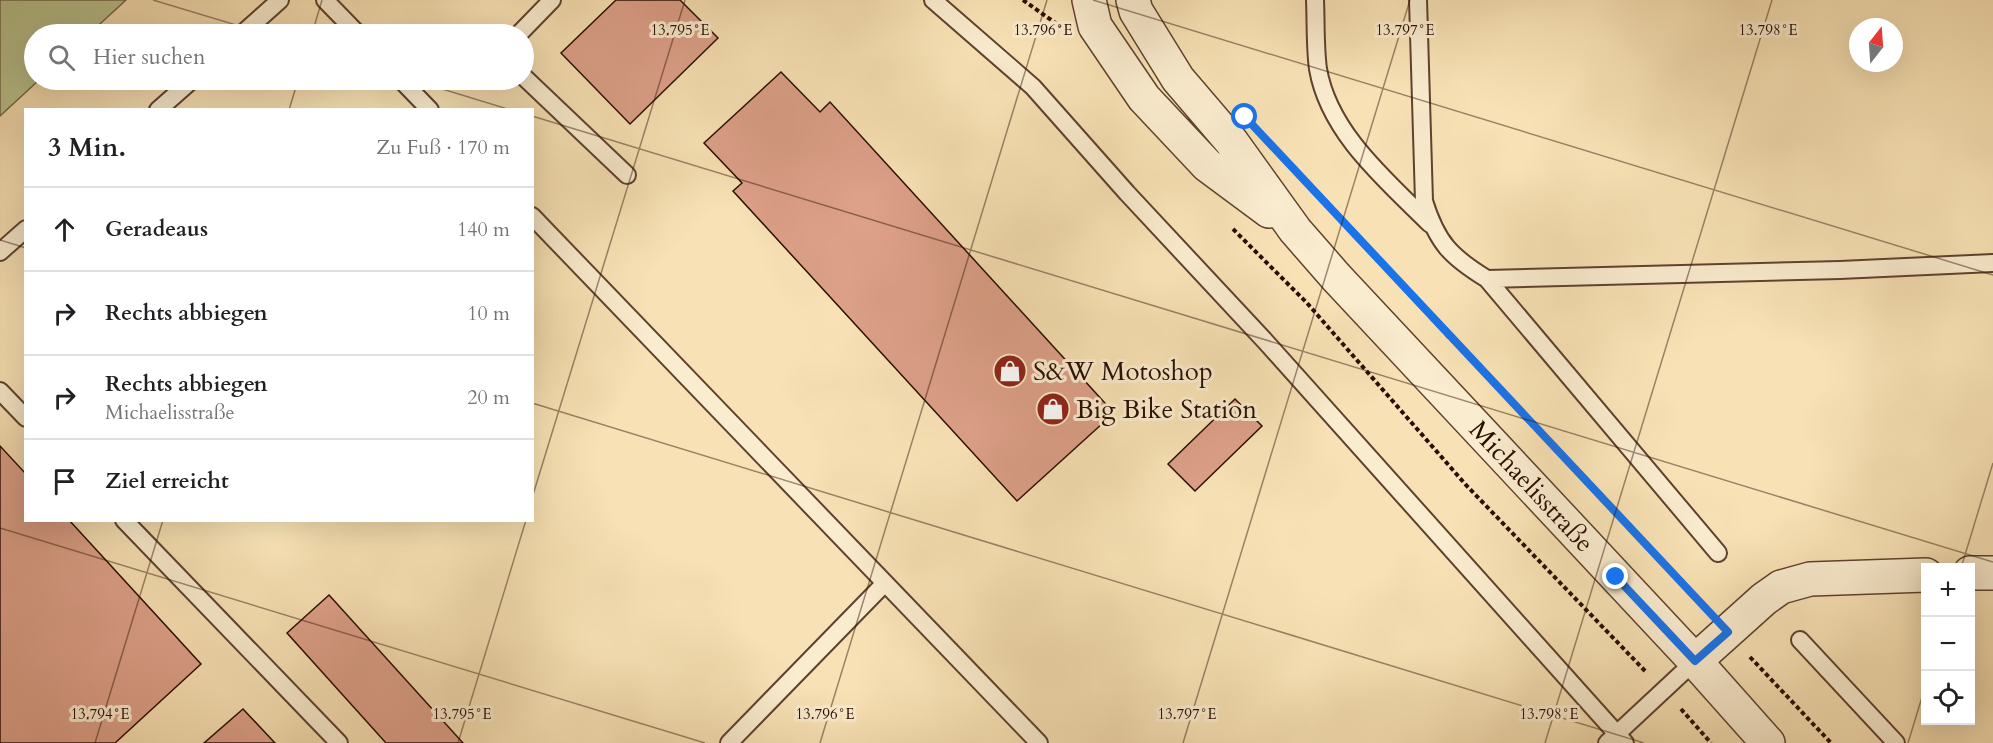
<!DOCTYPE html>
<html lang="de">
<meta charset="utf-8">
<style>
:root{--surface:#fff;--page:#f6f6f6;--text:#202124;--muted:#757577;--line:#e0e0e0}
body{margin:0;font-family:Cardo,serif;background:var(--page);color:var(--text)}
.controls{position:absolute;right:18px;bottom:18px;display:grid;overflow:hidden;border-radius:0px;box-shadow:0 6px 24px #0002}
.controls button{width:54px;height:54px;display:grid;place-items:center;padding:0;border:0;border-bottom:2px solid var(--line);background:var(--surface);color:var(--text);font:30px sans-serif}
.compass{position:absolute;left:1849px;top:18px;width:54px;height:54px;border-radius:50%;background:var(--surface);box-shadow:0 6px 24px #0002;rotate:17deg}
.stop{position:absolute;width:18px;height:18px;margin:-14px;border:4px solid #1a73e8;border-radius:50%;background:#fff}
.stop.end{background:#1a73e8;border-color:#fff;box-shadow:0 2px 6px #0008}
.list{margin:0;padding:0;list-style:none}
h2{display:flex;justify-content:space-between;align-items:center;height:78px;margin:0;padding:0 24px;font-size:26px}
h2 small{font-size:20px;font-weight:400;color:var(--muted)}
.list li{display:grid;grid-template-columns:39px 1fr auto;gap:18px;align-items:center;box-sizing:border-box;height:84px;padding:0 24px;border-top:2px solid var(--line)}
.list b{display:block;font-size:22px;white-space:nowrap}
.list p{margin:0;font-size:20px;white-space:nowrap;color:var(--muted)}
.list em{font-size:20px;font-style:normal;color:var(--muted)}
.icon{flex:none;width:33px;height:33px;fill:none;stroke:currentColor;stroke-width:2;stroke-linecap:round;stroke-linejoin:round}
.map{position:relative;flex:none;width:1993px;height:743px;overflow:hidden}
.search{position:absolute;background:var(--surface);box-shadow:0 6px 24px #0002;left:24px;top:24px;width:510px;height:66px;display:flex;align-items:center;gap:15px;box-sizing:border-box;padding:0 21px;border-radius:33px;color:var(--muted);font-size:22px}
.panel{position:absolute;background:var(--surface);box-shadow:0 6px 24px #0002;left:24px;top:108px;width:510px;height:414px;border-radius:0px}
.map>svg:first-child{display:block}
.green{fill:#b9c490;stroke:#726849;stroke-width:1.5}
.building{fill:#dda089;stroke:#2a0d02;stroke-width:1.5}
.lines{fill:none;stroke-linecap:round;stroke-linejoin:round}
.service-casing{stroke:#5e422f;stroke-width:20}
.minor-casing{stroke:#5e422f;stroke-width:36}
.tertiary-casing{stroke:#5e422f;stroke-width:36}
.path{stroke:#2a0d02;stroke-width:4;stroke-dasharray:4.5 3;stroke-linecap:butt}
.service{stroke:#faeccf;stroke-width:16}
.minor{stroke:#faeccf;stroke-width:33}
.tertiary{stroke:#faeccf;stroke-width:33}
.route{stroke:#1a73e8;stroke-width:8}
.ticks{fill:none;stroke:#2a0d02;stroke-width:1.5;stroke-opacity:0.45}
.labels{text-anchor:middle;stroke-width:6;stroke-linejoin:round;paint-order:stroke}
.poi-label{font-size:26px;fill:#2a0d02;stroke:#faeccf;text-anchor:start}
.street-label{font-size:26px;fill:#2a0d02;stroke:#faeccf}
.ticks-label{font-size:15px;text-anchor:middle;fill:#2a0d02;stroke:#faeccf;stroke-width:6;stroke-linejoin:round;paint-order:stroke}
</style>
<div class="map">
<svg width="1993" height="743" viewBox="0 0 1993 743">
<rect width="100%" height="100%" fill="#f8e2b5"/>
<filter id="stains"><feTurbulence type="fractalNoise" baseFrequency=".00333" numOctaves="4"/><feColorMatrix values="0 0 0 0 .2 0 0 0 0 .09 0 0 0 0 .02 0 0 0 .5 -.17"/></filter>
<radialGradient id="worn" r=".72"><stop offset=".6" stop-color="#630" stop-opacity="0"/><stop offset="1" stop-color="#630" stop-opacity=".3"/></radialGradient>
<path class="green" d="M0 0H126L89 34H34V80H39L0 116Z"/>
<path class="building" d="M616 0H680L718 38 630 124 561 53Z
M781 72 820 112 830 102 1114 413 1017 501 733 191 742 183 704 143Z
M1235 399 1262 426 1195 491 1168 464Z
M0 446 26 474V520H69L201 664 115 743H0Z
M329 595 463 743H386L287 633Z
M243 709 275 743H204Z"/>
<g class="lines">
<defs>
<path id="service" d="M325 0 358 34
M933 0 1033 87 1127 193 1265 341 1625 743
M1315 0C1316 23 1315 47 1318 69 1329 133 1386 180 1430 224
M1418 0 1424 201C1437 243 1451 257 1487 279L1718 553
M242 34 280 0
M519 34 552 0
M524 77 627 175
M401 80 430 110
M158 110 192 80
M532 216 1039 743
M0 252 26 229
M1487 279 1840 270 1993 263
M0 391 26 418
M124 520 339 743
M1800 640 1896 743
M729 743 885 583
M1607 743 1695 661"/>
<path id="minor" d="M1970 573H1993
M1695 661 1764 599 1781 587 1810 579 1926 575"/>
<path id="tertiary" d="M1089 0 1095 26 1144 98 1207 165 1269 211
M1133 0 1136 11 1178 79 1231 141 1295 230 1336 277 1695 661 1768 743"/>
</defs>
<use href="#service" class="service-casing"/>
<use href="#minor" class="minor-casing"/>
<use href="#tertiary" class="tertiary-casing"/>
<path class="path" d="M1023 0 1061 27
M1299 174 1447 335 1548 440 1706 609
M1233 229 1307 303 1466 485 1647 673
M1750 657 1831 743
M1681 709 1711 743"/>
<use href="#service" class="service"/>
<use href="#minor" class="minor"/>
<use href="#tertiary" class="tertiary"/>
</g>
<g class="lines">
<path class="route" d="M1245 117 1728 632 1695 661 1616 577"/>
</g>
<path class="ticks" d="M153 0 266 34M1093 0 1993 275M312 34 322 0M413 80 511 110M289 110 298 80M532 116 1993 562M0 240 26 248M532 403 1644 743M532 498 685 0M0 528 705 743M1961 568 1993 463M95 743 163 520M458 743 526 520M820 743 1047 0M1183 743 1410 0M1545 743 1772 0M1908 743 1926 684"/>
<defs>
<symbol id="shop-disc" viewBox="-11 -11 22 22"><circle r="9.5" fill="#8f2418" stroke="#faeccf"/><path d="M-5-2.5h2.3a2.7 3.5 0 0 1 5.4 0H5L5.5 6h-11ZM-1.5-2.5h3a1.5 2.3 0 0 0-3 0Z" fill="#fff"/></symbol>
</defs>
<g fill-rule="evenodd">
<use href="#shop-disc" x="991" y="352" width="38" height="38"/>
<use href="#shop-disc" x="1034" y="390" width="38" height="38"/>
</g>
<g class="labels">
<g class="poi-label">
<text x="1033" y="380">S&amp;W Motoshop</text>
<text x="1076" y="418">Big Bike Station</text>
</g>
<g class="street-label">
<text transform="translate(1532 486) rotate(47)" y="9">Michaelisstraße</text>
</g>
</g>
<g class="ticks-label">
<text x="680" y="35">13.795°E</text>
<text x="1043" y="35">13.796°E</text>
<text x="1405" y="35">13.797°E</text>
<text x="1768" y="35">13.798°E</text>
<text x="100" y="719">13.794°E</text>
<text x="462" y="719">13.795°E</text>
<text x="825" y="719">13.796°E</text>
<text x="1187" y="719">13.797°E</text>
<text x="1549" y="719">13.798°E</text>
</g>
<rect width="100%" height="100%" filter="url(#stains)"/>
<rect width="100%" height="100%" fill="url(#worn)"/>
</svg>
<div class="controls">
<button>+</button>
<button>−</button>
<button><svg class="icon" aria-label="locate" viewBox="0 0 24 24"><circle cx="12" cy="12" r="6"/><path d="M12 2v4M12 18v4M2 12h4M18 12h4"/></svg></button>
</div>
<svg class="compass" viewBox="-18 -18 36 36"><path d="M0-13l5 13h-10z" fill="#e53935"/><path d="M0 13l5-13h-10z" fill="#757577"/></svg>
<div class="stop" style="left:1245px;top:117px"></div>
<div class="stop end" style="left:1616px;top:577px"></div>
<div class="search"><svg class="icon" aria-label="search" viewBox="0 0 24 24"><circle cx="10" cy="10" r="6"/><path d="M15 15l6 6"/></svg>Hier suchen</div>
<section class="panel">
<h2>3 Min.<small>Zu Fuß · 170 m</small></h2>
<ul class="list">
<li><svg class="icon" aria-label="ahead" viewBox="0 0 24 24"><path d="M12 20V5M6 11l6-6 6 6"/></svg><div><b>Geradeaus</b></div><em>140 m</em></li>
<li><svg class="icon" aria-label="right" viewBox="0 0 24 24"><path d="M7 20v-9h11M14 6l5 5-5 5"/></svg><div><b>Rechts abbiegen</b></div><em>10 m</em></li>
<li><svg class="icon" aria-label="right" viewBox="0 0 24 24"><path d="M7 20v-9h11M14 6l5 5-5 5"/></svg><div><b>Rechts abbiegen</b><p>Michaelisstraße</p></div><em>20 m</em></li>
<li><svg class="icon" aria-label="arrive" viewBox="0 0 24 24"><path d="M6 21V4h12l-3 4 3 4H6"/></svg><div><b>Ziel erreicht</b></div></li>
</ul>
</section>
</div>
